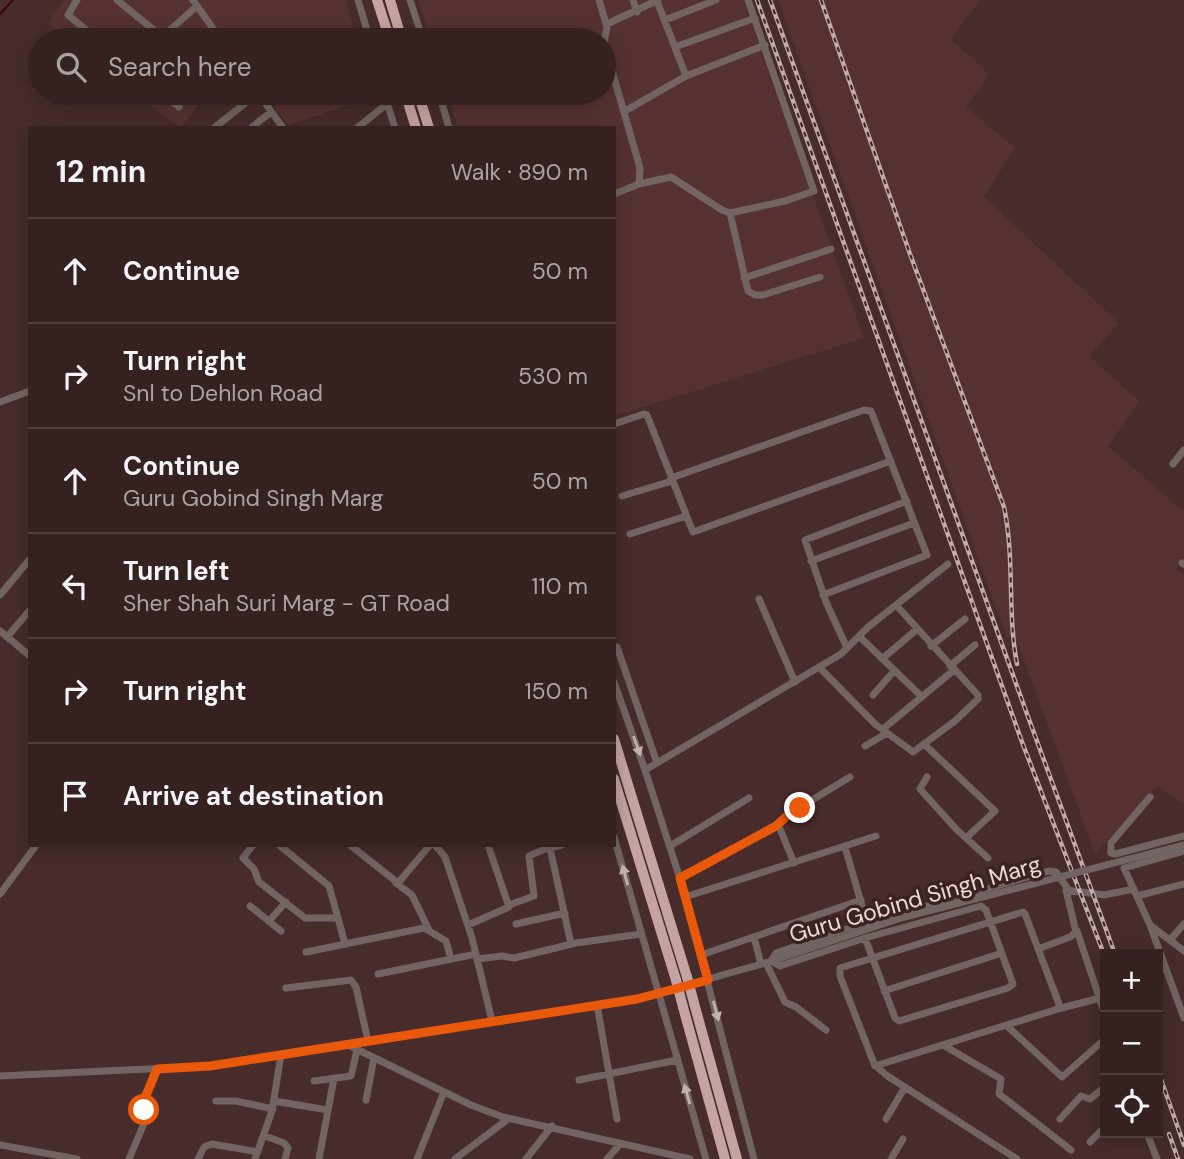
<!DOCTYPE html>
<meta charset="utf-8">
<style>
:root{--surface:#352120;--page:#402e2d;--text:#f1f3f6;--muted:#aaa3a5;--line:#4f3e3e}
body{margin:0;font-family:"DM Sans",sans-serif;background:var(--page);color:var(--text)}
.controls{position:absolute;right:21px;bottom:21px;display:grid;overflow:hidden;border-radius:0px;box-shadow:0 4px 18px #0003}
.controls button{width:63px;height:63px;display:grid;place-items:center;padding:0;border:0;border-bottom:2px solid var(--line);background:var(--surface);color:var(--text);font:35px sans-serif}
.stop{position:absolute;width:21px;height:21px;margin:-16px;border:5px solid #ea580c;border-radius:50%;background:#fff}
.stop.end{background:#ea580c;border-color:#fff;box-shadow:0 2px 7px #0008}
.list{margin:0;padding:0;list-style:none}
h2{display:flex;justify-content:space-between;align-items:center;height:91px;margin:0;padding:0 28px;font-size:30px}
h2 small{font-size:23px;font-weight:400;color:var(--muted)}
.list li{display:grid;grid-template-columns:46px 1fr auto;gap:21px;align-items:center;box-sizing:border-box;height:105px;padding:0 28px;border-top:2px solid var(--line)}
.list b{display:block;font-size:26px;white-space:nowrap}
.list p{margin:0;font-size:23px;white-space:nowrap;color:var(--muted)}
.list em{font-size:23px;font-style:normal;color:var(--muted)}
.icon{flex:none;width:38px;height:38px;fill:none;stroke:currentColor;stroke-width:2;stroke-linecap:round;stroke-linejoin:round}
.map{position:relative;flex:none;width:1184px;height:1159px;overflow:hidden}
.search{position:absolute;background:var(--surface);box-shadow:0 4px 18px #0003;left:28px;top:28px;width:588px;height:77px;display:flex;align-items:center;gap:18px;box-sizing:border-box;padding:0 24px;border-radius:38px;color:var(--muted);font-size:26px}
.panel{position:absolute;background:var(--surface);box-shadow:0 4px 18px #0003;left:28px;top:126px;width:588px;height:721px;border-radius:0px}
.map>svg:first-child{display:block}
.built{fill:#553231}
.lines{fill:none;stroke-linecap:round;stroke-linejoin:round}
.stream{stroke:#40020a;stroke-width:2}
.minor{stroke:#726463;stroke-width:7}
.highway{stroke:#c5a3a1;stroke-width:10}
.rail-casing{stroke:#c1acab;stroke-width:4.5}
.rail{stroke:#3d2222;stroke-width:2;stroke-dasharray:5;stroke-linecap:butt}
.minor-bridge{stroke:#726463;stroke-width:7}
.highway-bridge{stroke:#c5a3a1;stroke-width:10}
.oneway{fill:#c1b1b0}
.route{stroke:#ea580c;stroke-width:9}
.labels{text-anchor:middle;stroke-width:7;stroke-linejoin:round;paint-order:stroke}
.street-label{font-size:23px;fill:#ecdad9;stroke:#3d2222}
</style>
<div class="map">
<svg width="1184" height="1159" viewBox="0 0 1184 1159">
<rect width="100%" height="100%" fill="#472c2b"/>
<path class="built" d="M64 0H345L357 40H69L48 23Z
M418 0H743L864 338 614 416V128H458L447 93H604V40H431Z
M778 0H980L951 39 989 74 966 107 1015 148 984 197 1119 323 1089 356 1139 401 1108 446 1184 512V560L1177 569 1184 575V804L1158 786 1095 854 1015 635 1007 638Z
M135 93H209L180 128Z
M264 93H372L374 97 288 125Z"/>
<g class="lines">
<path class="stream" d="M0 14 13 0"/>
<path class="minor" d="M77 0 68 15 98 40
M117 0 166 40
M193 0 221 40
M358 0 370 40
M410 0 423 40
M599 0 607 27 604 43 640 168 639 184 614 194
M633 0 637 12
M657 1 686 76
M665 20 716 0
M607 24 658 0
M161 38 197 6
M675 47 755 18
M162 93 179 107
M258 93 283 128
M384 93 395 128
M439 93 449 128
M386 98 399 94
M625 111 686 76 765 45
M214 128 258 93
M251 128 271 112
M357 128 388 103
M639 184 671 177 722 210 730 213 785 201 814 191 748 0
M730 213 748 291 755 295H763L820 277
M744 278 831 249
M0 402 30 391
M614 424 644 414 647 415 693 532 891 461
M1173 464 1184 450
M671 478 864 410 871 411 927 555 823 595
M622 496 672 481
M630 534 686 516
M811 561 914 523
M1182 563 1184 564
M0 595 30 559
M759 599 795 682
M0 631 30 656
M859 636 922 697
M7 637 30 610
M931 646 965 619
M617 647 657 763
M847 648 826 602 805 540 907 501
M882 659 916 630
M950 666 975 645
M819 667 875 724 913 752 955 721 978 699V695L896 605
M614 682 645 770 682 885 754 1159
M873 695 894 671
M883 729 954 670
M924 744 995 811 966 838
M865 746 887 733
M645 770 841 654 868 627 948 564
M927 777 920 789 957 830 988 858
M1150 797 1111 843V853L1115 854 1184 836
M778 824 794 863
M614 837 706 1159
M253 845 243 858 254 869 259 882 305 918H338L345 944 424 928 446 941 451 959
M279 845 329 886 338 918
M350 845 398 883 430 845
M435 845 445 857 472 938 492 1021
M670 846 749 798
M845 847 867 923
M550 848 571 944
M1184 851 1124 868 1150 925 1184 951
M680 878 776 826 789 814 850 777
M396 883 412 895 429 930
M0 894 35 847
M1137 896 1184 884
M685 897 876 836
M509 905 534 896 529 856 545 849 562 845
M250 906 281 931
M1023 912 1025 914 1059 1004 1058 1009 875 1066 840 976V968Z
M269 921 286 902
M516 924 565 913
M468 925 509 907 488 845
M1150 925 1184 1018
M1077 931 1105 1015
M754 937 761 964
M865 938 895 1018 899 1021 1008 988 1013 984 986 910 981 906 865 938 780 966 771 961 776 953 840 931 1049 871 1056 872 1068 889
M1170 940 1184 924
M1038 949 1070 937 1076 932 1066 890 1104 895 1134 889
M306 952 346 944
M701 955 861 900
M477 959 502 956 514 958 576 943 641 934
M766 963 785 1002 796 1007 826 1030
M378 974 476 954
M286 988 351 980 356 987 368 1041
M884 991 1002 953
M597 1005 617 1119
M1058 1009 1100 998
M1007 1026 1062 1077 1105 1039
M348 1045 471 1105 503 1117 690 1159
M943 1045 1001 1079 999 1094 1071 1150
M876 1066 886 1075 1017 1159
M0 1076 210 1066 637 999 776 960
M579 1080 677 1060
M314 1081 351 1076 357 1050
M366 1100 374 1058
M216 1101H236L273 1109
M274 1101 328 1110
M886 1119 905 1087
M1060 1119 1081 1096 1090 1099 1105 1087
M1147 1133 1157 1159
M265 1136 284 1143 288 1148 285 1159
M1090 1142 1105 1127
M0 1145 77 1159
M129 1159 148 1114 142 1109V1105L157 1069
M198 1159 204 1147 212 1144 258 1152
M255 1159 272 1111 281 1055
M319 1159 334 1078
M417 1159 444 1092
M455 1159 508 1119
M526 1159 552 1126
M607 1159 620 1144
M891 1159 903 1139"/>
<path class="highway" d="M377 0 390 40
M390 0 402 40
M405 93 416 128
M418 93 429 128
M614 739 687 977
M614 779 676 980
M694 1003 737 1159
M683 1007 725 1159"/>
<defs>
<path id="rail" d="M757 0 1022 742 1105 957
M770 0 1027 714 1115 954
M821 0 910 254 1004 507C1015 559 1007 612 1017 664
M1158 1071 1184 1145
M1169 1134 1178 1159"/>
</defs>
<use href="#rail" class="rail-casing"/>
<use href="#rail" class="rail"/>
<path class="minor-bridge" d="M778 959 901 918 1184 845"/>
<path class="highway-bridge" d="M687 977 694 1003
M676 980 683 1007"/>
</g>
<defs><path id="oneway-solid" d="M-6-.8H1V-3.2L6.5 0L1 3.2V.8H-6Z" transform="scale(1.75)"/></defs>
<g class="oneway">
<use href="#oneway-solid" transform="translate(637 746) rotate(70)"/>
<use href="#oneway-solid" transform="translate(625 875) rotate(-105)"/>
<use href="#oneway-solid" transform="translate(716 1011) rotate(75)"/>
<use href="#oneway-solid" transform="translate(687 1094) rotate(-106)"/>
</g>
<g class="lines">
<path class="route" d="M144 1110 142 1105 157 1069 210 1066 637 999 708 980 680 878 776 826 789 814 800 808"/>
</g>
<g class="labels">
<g class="street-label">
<text transform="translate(915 899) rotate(-16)" y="8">Guru Gobind Singh Marg</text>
</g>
</g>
</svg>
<div class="controls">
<button>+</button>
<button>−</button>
<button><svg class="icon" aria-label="locate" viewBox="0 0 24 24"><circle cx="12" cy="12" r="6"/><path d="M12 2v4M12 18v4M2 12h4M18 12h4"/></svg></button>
</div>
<div class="stop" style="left:144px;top:1110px"></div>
<div class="stop end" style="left:800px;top:808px"></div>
<div class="search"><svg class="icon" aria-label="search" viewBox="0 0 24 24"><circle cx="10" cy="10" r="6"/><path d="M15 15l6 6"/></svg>Search here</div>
<section class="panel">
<h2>12 min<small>Walk · 890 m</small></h2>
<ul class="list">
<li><svg class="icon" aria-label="ahead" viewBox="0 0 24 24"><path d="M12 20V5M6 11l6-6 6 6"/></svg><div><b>Continue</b></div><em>50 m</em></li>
<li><svg class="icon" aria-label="right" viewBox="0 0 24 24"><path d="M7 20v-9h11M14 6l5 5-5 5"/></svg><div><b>Turn right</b><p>Snl to Dehlon Road</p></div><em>530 m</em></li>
<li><svg class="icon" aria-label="ahead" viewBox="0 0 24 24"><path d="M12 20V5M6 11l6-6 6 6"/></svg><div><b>Continue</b><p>Guru Gobind Singh Marg</p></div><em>50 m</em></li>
<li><svg class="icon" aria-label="left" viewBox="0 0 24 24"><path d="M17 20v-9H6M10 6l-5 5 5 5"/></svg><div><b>Turn left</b><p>Sher Shah Suri Marg - GT Road</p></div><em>110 m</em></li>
<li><svg class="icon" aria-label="right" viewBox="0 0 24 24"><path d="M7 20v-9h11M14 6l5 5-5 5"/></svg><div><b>Turn right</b></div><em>150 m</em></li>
<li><svg class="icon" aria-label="arrive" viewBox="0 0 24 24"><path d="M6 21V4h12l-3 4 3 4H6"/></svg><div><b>Arrive at destination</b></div></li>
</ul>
</section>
</div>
